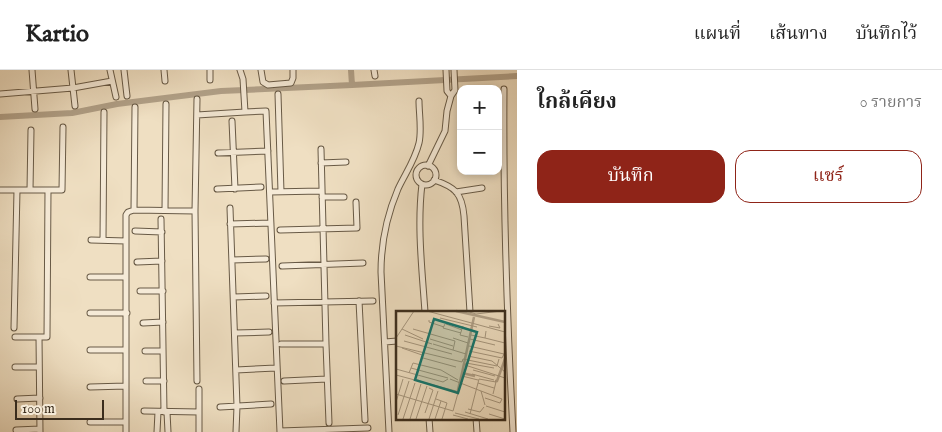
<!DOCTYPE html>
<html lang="th">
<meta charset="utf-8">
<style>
:root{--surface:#fff;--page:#f6f6f6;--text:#222;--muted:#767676;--line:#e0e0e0;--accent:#8f2418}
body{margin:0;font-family:"IM FELL English","Noto Serif Thai",serif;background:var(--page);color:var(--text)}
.controls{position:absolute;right:15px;top:15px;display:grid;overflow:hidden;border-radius:10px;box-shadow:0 2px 8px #0003}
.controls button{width:45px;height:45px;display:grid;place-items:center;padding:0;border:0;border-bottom:1px solid var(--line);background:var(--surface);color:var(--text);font:25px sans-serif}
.scale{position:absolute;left:15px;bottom:12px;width:89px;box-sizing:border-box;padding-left:5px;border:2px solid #3b2d1d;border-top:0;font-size:14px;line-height:18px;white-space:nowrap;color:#3b2d1d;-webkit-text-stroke:4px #f5ead7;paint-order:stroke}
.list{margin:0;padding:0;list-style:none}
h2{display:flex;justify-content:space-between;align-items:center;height:65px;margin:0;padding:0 20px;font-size:21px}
h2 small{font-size:16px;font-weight:400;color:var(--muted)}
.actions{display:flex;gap:10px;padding:15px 20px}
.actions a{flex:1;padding:11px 0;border:1px solid var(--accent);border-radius:15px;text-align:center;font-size:18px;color:var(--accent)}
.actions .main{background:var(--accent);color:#fff}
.map{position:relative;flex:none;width:517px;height:362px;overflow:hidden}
header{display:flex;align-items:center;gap:30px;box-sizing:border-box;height:70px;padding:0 25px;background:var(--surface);border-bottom:1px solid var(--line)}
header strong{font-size:24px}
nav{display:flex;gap:28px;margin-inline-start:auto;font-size:18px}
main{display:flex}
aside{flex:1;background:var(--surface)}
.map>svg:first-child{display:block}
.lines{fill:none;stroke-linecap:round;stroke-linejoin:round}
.canal{stroke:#b2a28a;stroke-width:6}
.minor-casing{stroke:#685a46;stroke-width:7}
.minor{stroke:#f5ead7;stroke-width:5}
.inset-river{fill:none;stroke:#b2a28a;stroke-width:2.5}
.inset-road{fill:none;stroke:#a79880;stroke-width:1}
.view{fill:#0f766e;fill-opacity:0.15;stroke:#0f766e;stroke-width:2.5}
.inset-edge{fill:none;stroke:#3b2d1d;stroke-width:2.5}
</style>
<header>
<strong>Kartio</strong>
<nav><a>แผนที่</a><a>เส้นทาง</a><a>บันทึกไว้</a></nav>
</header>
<main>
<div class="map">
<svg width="517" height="362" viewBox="0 0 517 362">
<rect width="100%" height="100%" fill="#efdfc2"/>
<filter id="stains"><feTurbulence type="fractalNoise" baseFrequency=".004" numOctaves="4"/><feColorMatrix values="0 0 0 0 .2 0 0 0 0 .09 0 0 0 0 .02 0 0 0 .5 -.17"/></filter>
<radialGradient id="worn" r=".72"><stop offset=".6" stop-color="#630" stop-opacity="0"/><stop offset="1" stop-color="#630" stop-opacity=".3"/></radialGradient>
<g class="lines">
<path class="canal" d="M351 0 352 15 517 6
M0 47 72 43 117 34 221 21 352 15"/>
<defs>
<path id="minor" d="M32 0 35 39
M71 0 75 36
M110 0 116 27
M124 0 127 26
M164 0 165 11
M210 0V10
M240 0 243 9 245 42 266 41 280 362
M261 0 263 12 268 15 291 13 293 8V0
M374 0 375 6
M446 0 447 21 451 26
M504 19C503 134 507 248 513 362
M0 24 73 18 112 11
M278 24 281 122
M197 29 195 141 197 311
M197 45 245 42
M232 51 235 119
M321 79 326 274 329 353
M218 83 268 81
M321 93 346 92
M416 105a10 10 0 1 1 20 0a10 10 0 1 1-20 0Z
M428 96 445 61 447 41 451 26 455 20 454 0
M434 110C455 117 462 123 464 146L470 242
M422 114C417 156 422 199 425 242
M217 119 261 117
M0 120H62L63 57
M30 120 31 60
M270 122 321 121
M456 122 482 118
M322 127H344
M230 138 237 336 236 362
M134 140 135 37
M165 140 166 34
M161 149 164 342
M230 154 271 153
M280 160 357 158 356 132
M135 161 162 162
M91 170 126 171
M103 170 104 42
M232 190 266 189
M137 192 162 191
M282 196 363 193
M90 207H126
M140 221H163
M234 227 266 226
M359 231 365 350
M274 233 373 231
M90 243H127
M143 253 163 252
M14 258 17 120
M235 263 269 262
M15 267H47L48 120
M39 267 40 362
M385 272 397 271
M281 274H326
M90 280H126
M145 281H163
M15 297H39
M236 300 276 298
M146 311H164
M284 311 327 309
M90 317 126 316
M17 329 40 328
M220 337 271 334
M144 341 199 342
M167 342 168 362
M429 348 430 362
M476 348 477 362
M90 352H126
M16 360 40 359
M280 361 368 358
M126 362V145L128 142 134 140 195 141
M157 362 158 342
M199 362V319
M389 362 381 202C381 173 387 145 398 119 405 104 415 90 419 73 422 60 419 44 419 31"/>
</defs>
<use href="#minor" class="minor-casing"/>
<use href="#minor" class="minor"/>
</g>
<g transform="translate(396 241)">
<rect width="109" height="109" fill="#efdfc2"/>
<path class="inset-river" d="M60 0 109 11M66 62 78 6M99 70H101L109 48M61 83 66 62 79 65"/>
<path class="inset-road" d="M31 0 109 21M70 0 80 3 105 0M44 7 81 16M33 9V11L48 16M49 13 47 17 65 22M50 13 66 19M67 15 64 24 72 26M93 15 104 17 102 13M6 18 27 28M17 18 59 30 57 39M9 24 36 33M75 24 89 27 90 20M0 27 18 0M57 27 72 32M89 27 109 32M34 28 57 35M74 28 99 34M8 30 56 43M37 33 70 43M0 35 66 51 67 48 101 55 103 48M73 35 108 43 106 47 73 40M6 37 26 44M72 45 96 50 109 61M27 47 60 56M15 57 52 67M98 57 70 52 69 54 109 67M0 58 47 71 52 68M77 59 99 65M13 62 17 52 45 59 62 69M76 63 98 69M0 64 60 80M66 65 82 69M54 68 85 80 89 94M82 72 98 77M85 80 106 88 104 92 89 87M0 83 57 100 62 82M40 88 51 92 46 108M0 91 7 68M90 95 109 101M72 98 84 101 88 96M69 101 92 108M29 102 37 79 33 77M59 102 83 108M74 103 83 68 100 71 97 83M93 103 109 108M2 104 13 70M57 104 72 108M7 108 19 72M14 108 25 73M20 108 31 75M33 108 42 80M39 108 45 90"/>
<path class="view" d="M38 8 81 21 62 82 19 69Z"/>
<rect width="109" height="109" class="inset-edge"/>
</g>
<rect width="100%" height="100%" filter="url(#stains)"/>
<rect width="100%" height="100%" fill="url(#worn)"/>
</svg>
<div class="controls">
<button>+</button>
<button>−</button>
</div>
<div class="scale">100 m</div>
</div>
<aside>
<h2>ใกล้เคียง<small>0 รายการ</small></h2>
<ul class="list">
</ul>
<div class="actions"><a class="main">บันทึก</a><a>แชร์</a></div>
</aside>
</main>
